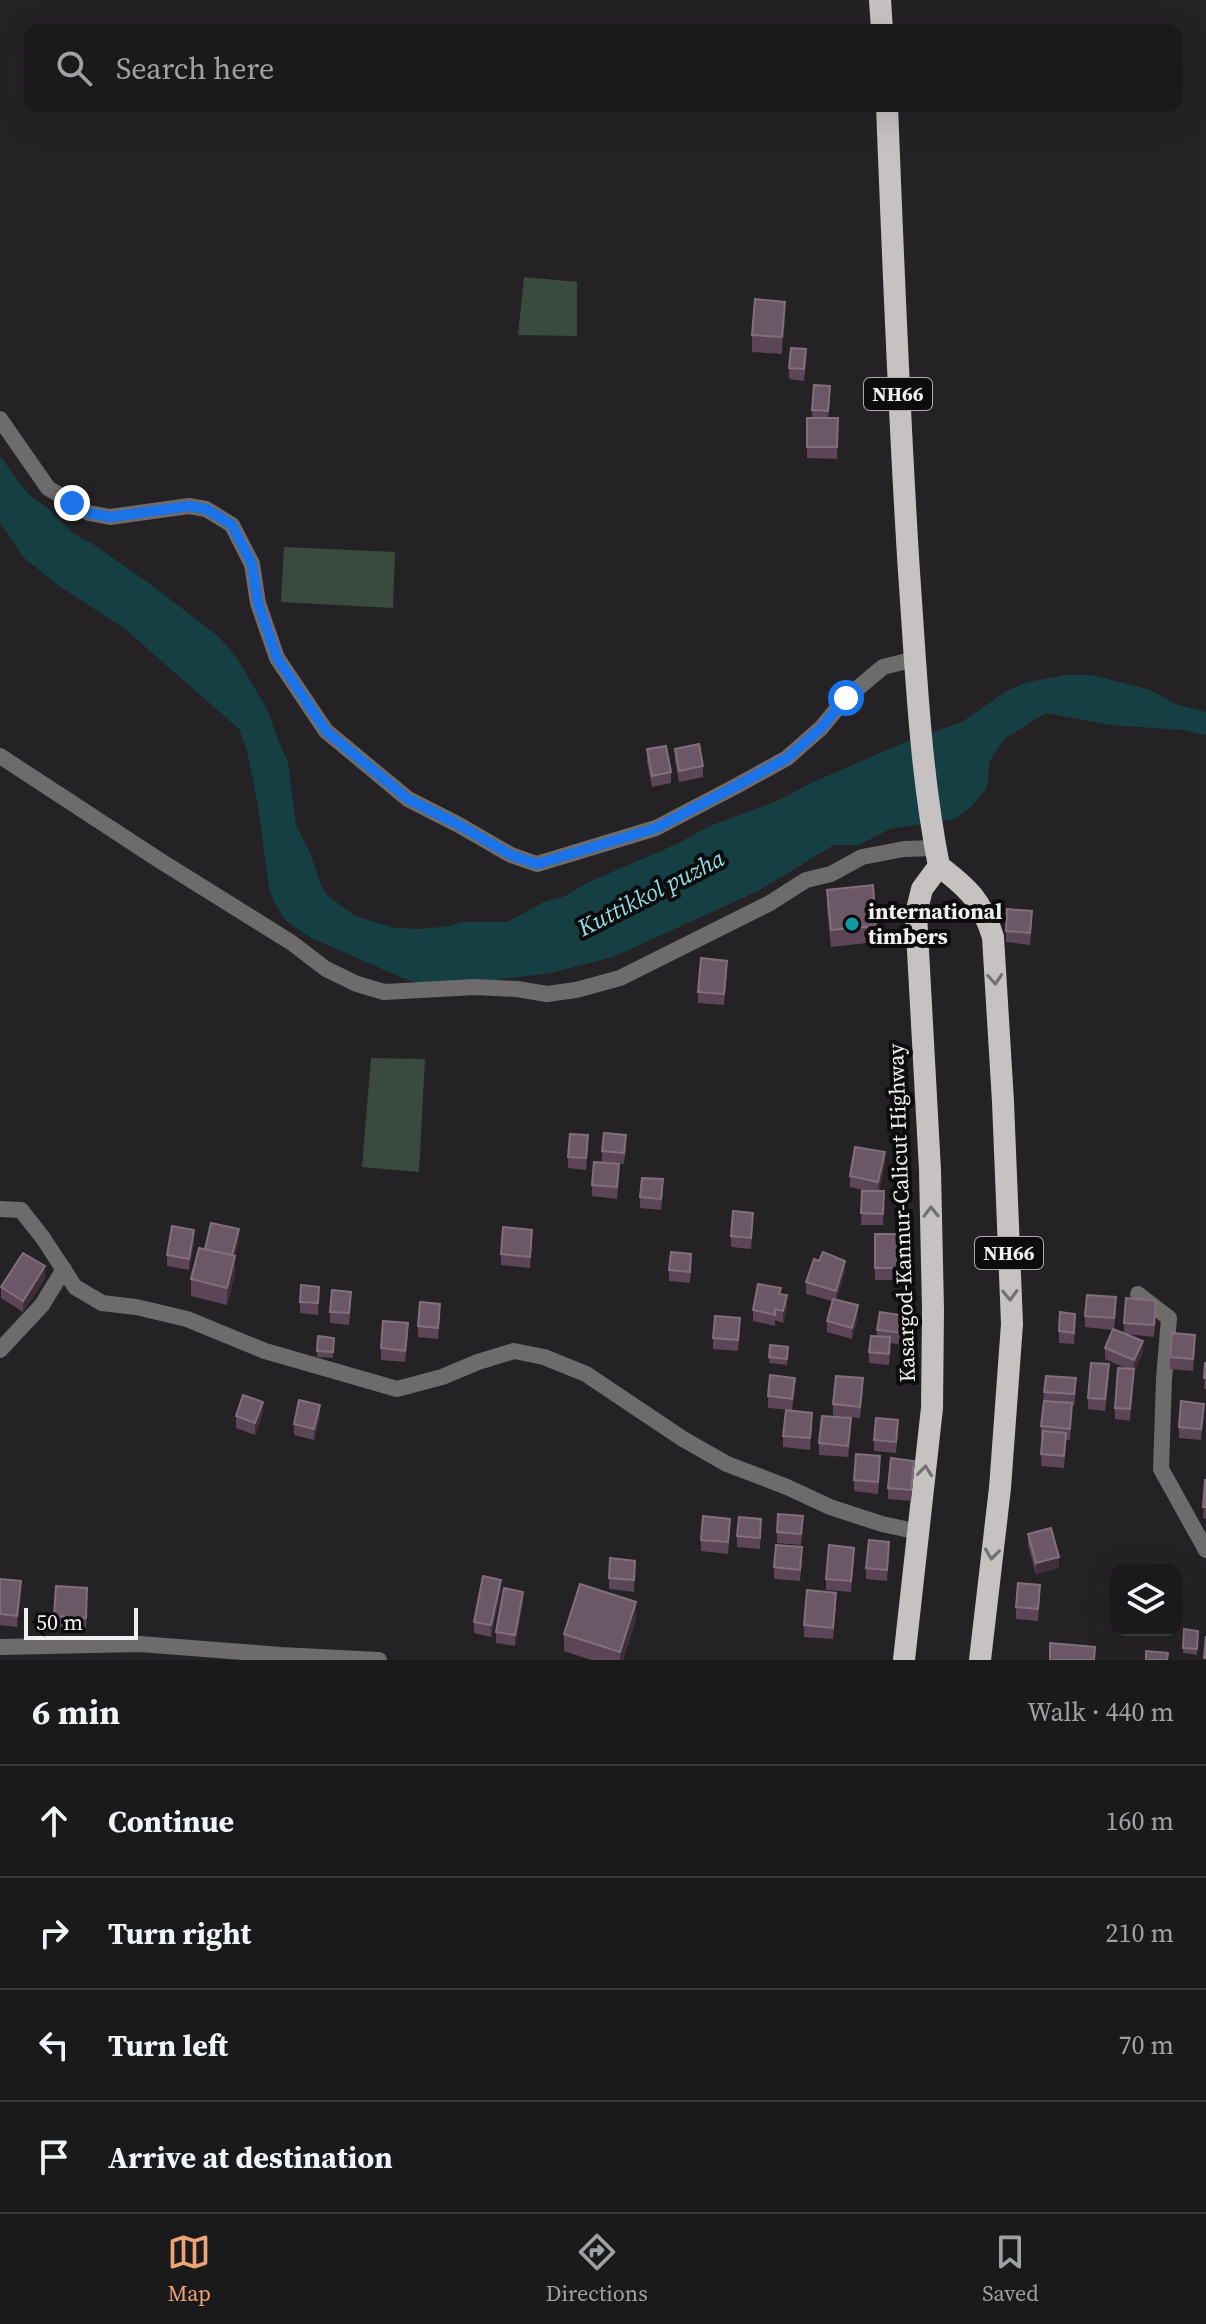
<!DOCTYPE html>
<meta charset="utf-8">
<style>
:root{--surface:#1b1a1b;--page:#282728;--text:#f1f3f6;--muted:#a0a1a3;--line:#39383a;--accent:#efa377}
body{margin:0;font-family:"Source Serif 4",serif;background:var(--page);color:var(--text)}
.controls{position:absolute;right:24px;bottom:24px;display:grid;overflow:hidden;border-radius:16px;box-shadow:0 8px 32px #0002}
.controls button{width:72px;height:72px;display:grid;place-items:center;padding:0;border:0;border-bottom:2px solid var(--line);background:var(--surface);color:var(--text);font:40px sans-serif}
.scale{position:absolute;left:24px;bottom:20px;width:114px;box-sizing:border-box;padding-left:8px;border:4px solid #f1f0f1;border-top:0;font-size:22px;line-height:28px;white-space:nowrap;color:#f1f0f1;-webkit-text-stroke:6px #0d0c0d;paint-order:stroke}
.stop{position:absolute;width:24px;height:24px;margin:-18px;border:6px solid #1a73e8;border-radius:50%;background:#fff}
.stop.end{background:#1a73e8;border-color:#fff;box-shadow:0 2px 8px #0008}
.list{margin:0;padding:0;list-style:none}
h2{display:flex;justify-content:space-between;align-items:center;height:104px;margin:0;padding:0 32px;font-size:34px}
h2 small{font-size:26px;font-weight:400;color:var(--muted)}
.list li{display:grid;grid-template-columns:52px 1fr auto;gap:24px;align-items:center;box-sizing:border-box;height:112px;padding:0 32px;border-top:2px solid var(--line)}
.list b{display:block;font-size:30px;white-space:nowrap}
.list em{font-size:26px;font-style:normal;color:var(--muted)}
.icon{flex:none;width:44px;height:44px;fill:none;stroke:currentColor;stroke-width:2;stroke-linecap:round;stroke-linejoin:round}
.map{position:relative;flex:none;width:1206px;height:1660px;overflow:hidden}
.search{position:absolute;background:var(--surface);box-shadow:0 8px 32px #0002;left:24px;right:24px;top:24px;height:88px;display:flex;align-items:center;gap:20px;box-sizing:border-box;padding:0 28px;border-radius:16px;color:var(--muted);font-size:30px}
.sheet{height:552px;background:var(--surface)}
nav{display:flex;justify-content:space-around;align-items:center;box-sizing:border-box;height:112px;border-top:2px solid var(--line);background:var(--surface);font-size:22px;color:var(--muted)}
nav a{display:grid;justify-items:center;gap:4px}
nav .on{color:var(--accent)}
.map>svg:first-child{display:block}
.green{fill:#394b3e}
.water{fill:#163f43}
.lines{fill:none;stroke-linecap:round;stroke-linejoin:round}
.minor{stroke:#6d6b6b;stroke-width:16}
.trunk{stroke:#c6c2c2;stroke-width:22}
.wall{fill:#5c4556}
.shaded-wall{fill:#3f2f3b}
.building{fill:#6c5766;stroke:#816f7c;stroke-width:2}
.oneway{stroke:#737071}
.route{stroke:#1a73e8;stroke-width:10}
.culture-dot{fill:#0f9aa8;stroke:#0d0c0d;stroke-width:3}
.labels{text-anchor:middle;stroke-width:8;stroke-linejoin:round;paint-order:stroke}
.shield{fill:#0d0c0d;stroke:#adacad;stroke-width:2}
.shield-label{font-size:20px;font-weight:bold;fill:#f1f0f1}
.poi-label{font-size:22px;font-weight:bold;fill:#f1f0f1;stroke:#0d0c0d;text-anchor:start}
.street-label{font-size:22px;fill:#f1f0f1;stroke:#0d0c0d}
.water-label{font-size:24px;font-style:italic;fill:#92dee5;stroke:#0d0c0d}
</style>
<div class="map">
<svg width="1206" height="1660" viewBox="0 0 1206 1660">
<rect width="100%" height="100%" fill="#242224"/>
<path class="green" d="M524 277 577 282V336L518 335Z
M284 547 395 552 393 608 281 602Z
M371 1058 425 1059 419 1172 362 1167Z"/>
<path class="water" d="M0 456 28 494 50 510 74 534 93 544 146 581 218 636 237 658 268 711 277 738 288 762 296 825 311 855 320 883 327 895 355 916 395 928 422 929 449 926 462 922H507L544 902 565 896 591 881 677 844 710 826 777 801 809 784 903 743 962 722 1008 690 1028 682 1065 675H1092L1151 690 1175 704 1206 712V735L1182 730 1110 725 1046 713 1004 739 989 762 988 784 985 791 971 807 955 819 890 829 859 845H834L758 891 613 957 551 973 447 986 425 985 405 979 311 938 286 921 274 902 269 888 258 805 247 751 239 729 125 629 59 586 23 557 0 523Z"/>
<g class="lines">
<path class="minor" d="M0 419 48 488 89 513 110 517 189 506 206 509 232 525 252 564 258 603 277 658 326 731 408 799 459 825 511 855 537 864 656 828 740 784 787 758 821 728 846 698 883 667 915 659
M0 756 159 860 292 943 326 969 357 984 384 992 475 987 517 989 547 994 576 990 620 978 770 903 806 880 831 874 862 857 904 849 935 848
M0 1209 21 1210 43 1238 75 1287 102 1303 136 1307 187 1319 265 1351 397 1389 442 1377 478 1362 514 1351 544 1357 586 1374 683 1439 727 1464 787 1487 830 1507 882 1524 919 1532
M1138 1294 1169 1318 1164 1379 1161 1469 1206 1550
M0 1350 42 1305 64 1269
M0 1647 140 1644 281 1655 379 1660"/>
<path class="trunk" d="M880 0 882 30
M887 106C893 261 899 416 909 572 916 669 920 771 939 866 968 888 982 901 993 937L1003 1102 1012 1324 1000 1488 980 1660
M904 1660 932 1408 933 1310 930 1170 916 914 922 889 939 866"/>
</g>
<path class="wall" d="M785 319 782 354 752 352V335Z
M806 360 804 381 789 379V368Z
M830 398 828 418H838L837 459 807 458V418H812V410Z
M647 749 671 772V783L652 787 647 761Z
M675 749 703 766V777L679 782 675 760Z
M827 890 876 926V942L831 947 827 907Z
M1032 922 1030 945 1006 942V931Z
M727 972 724 1005 698 1003V992Z
M588 1146 586 1170 568 1168V1157Z
M626 1146 624 1164 602 1162V1151Z
M885 1164 879 1191H884L883 1225H861L862 1191H866L850 1187V1176Z
M619 1176 617 1199 592 1196V1185Z
M663 1191 661 1210 640 1208V1197Z
M753 1224 751 1249 731 1247V1236Z
M875 1234H898V1280H875Z
M239 1240 235 1256V1273L227 1305 191 1296V1279L205 1249Z
M532 1241 530 1268 501 1265V1254Z
M194 1242 189 1270 167 1266V1255Z
M691 1265 690 1283 669 1281V1270Z
M845 1272 836 1300 858 1317 852 1339 827 1332V1321L832 1301 806 1294V1282Z
M45 1278 23 1312 1 1298V1287Z
M319 1298 318 1315 300 1313V1302Z
M351 1303 349 1325 330 1323V1312Z
M787 1307 783 1323 775 1320V1326L753 1321V1310Z
M1116 1309 1114 1329 1124 1333V1323L1156 1312 1154 1337 1126 1334 1143 1352 1134 1372V1371L1130 1421 1115 1419V1408L1127 1369 1105 1359V1348L1112 1330 1085 1327V1316Z
M440 1315 438 1339 418 1337V1326Z
M1075 1325 1074 1344 1059 1343V1331Z
M740 1329 738 1351 713 1349V1338Z
M913 1329 911 1346 890 1343 889 1365 869 1363V1352L877 1336V1330Z
M408 1335 405 1362 381 1360V1348Z
M318 1336 334 1338 333 1358 317 1357Z
M770 1345 788 1347 787 1365 769 1363Z
M1195 1346 1193 1371 1170 1369V1357Z
M1206 1363V1389H1204Z
M1109 1376 1105 1411 1088 1409V1398Z
M795 1389 792 1410 768 1408V1396Z
M863 1390 860 1418 833 1416V1404Z
M1076 1390 1074 1406 1072 1405 1070 1440H1066L1064 1468 1041 1466 1042 1438 1041 1437V1426L1044 1392Z
M263 1413 255 1435 236 1428V1416Z
M1204 1415 1201 1440 1179 1438V1427Z
M320 1416 314 1440 294 1435V1424Z
M812 1424 810 1450 783 1447V1436Z
M851 1429 848 1457 819 1455V1443Z
M898 1431 896 1453 874 1451V1440Z
M880 1467 878 1494 854 1491V1480Z
M914 1472 911 1501 888 1499V1488Z
M1206 1480V1519L1203 1518Z
M803 1527 801 1545 777 1543V1532Z
M730 1530 728 1554 701 1551V1540Z
M761 1530 760 1549 737 1547V1536Z
M1028 1534 1059 1568 1036 1574 1028 1545Z
M889 1553 887 1581 866 1579V1568Z
M802 1559 800 1581 774 1579V1567Z
M854 1559 851 1592 826 1590V1579Z
M635 1572 634 1592 609 1589V1578Z
M0 1579 21 1593 17 1627 0 1625Z
M501 1591 491 1637 474 1633V1622Z
M1040 1596 1038 1621 1016 1619V1607Z
M87 1600 86 1629 54 1627V1616Z
M523 1603 515 1646 496 1643V1632Z
M836 1604 833 1639 804 1637V1625Z
M636 1619 623 1660H591L564 1651V1634Z
M1198 1631 1197 1655 1183 1653V1648Z"/>
<path class="shaded-wall" d="M785 302V319L782 354V337Z
M885 1152V1164L878 1193V1182Z
M239 1229V1240L235 1256V1273L227 1305V1288L232 1255Z
M194 1230V1242L189 1270V1259Z
M845 1261V1272L836 1302V1291Z
M45 1266V1278L23 1312V1301Z
M787 1295V1307L783 1323V1311Z
M858 1305V1317L852 1339V1328Z
M1143 1341V1352L1134 1372V1360Z
M263 1402V1413L255 1435V1423Z
M320 1405V1416L314 1440V1429Z
M1059 1557V1568L1036 1574V1563Z
M501 1580V1591L491 1637V1625Z
M21 1581V1593L17 1627V1616Z
M523 1592V1603L515 1646V1635Z
M636 1602V1619L623 1660H620V1652Z"/>
<path class="building" d="M755 299 785 302 782 337 752 335Z
M791 348 806 349 804 369 789 368Z
M814 385 830 386 828 411 812 410Z
M807 418H838L837 447H807Z
M699 744 703 766 679 771 675 749Z
M666 746 671 772 652 776 647 749Z
M873 885 876 926 831 930 827 890Z
M1007 909 1032 911 1030 933 1006 931Z
M701 958 727 961 724 994 698 992Z
M604 1133 626 1135 624 1153 602 1151Z
M570 1134 588 1135 586 1158 568 1157Z
M855 1147 885 1152 878 1182 850 1176Z
M594 1162 619 1164 617 1187 592 1185Z
M642 1178 663 1179 661 1199 640 1197Z
M862 1191H884L883 1214 861 1213Z
M733 1211 753 1213 751 1238 731 1236Z
M211 1223 239 1229 232 1255 205 1249Z
M172 1226 194 1230 189 1259 167 1255Z
M503 1227 532 1230 530 1257 501 1254Z
M875 1234H898V1268H875Z
M199 1248 235 1256 227 1288 191 1279Z
M671 1252 691 1254 690 1272 669 1270Z
M823 1252 845 1261 836 1291 806 1282 814 1259 819 1261Z
M23 1253 45 1266 23 1301 1 1287Z
M758 1284 781 1288 779 1294 787 1295 783 1311 775 1309V1315L753 1310Z
M301 1285 319 1287 318 1303 300 1302Z
M332 1290 351 1292 349 1313 330 1312Z
M1087 1295 1116 1297 1114 1318 1085 1316Z
M1126 1298 1156 1301 1154 1325 1124 1323Z
M833 1299 858 1305 852 1328 827 1321Z
M420 1302 440 1304 438 1328 418 1326Z
M880 1312 913 1317 911 1334 877 1330Z
M1060 1312 1075 1314 1074 1333 1059 1331Z
M715 1316 740 1318 738 1340 713 1338Z
M383 1321 408 1323 405 1351 381 1348Z
M1113 1329 1143 1341 1134 1360 1105 1348Z
M1172 1333 1195 1335 1193 1359 1170 1357Z
M318 1336 334 1338 333 1352 317 1351Z
M871 1336 890 1337 889 1354 869 1352Z
M770 1345 788 1347 787 1359 769 1357Z
M1091 1363 1109 1364 1105 1399 1088 1398Z
M1205 1363H1206V1378H1204Z
M1118 1368 1134 1369 1130 1409 1115 1408Z
M770 1375 795 1378 792 1399 768 1396Z
M836 1376 863 1378 860 1407 833 1404Z
M1046 1376 1076 1378 1074 1394 1044 1392Z
M243 1395 263 1402 255 1423 236 1416Z
M299 1400 320 1405 314 1429 294 1424Z
M1044 1401 1072 1403 1070 1429 1041 1426Z
M1181 1401 1204 1404 1201 1429 1179 1427Z
M786 1410 812 1413 810 1438 783 1436Z
M822 1416 851 1418 848 1446 819 1443Z
M876 1418 898 1420 896 1442 874 1440Z
M1043 1431 1066 1433 1064 1456 1041 1454Z
M856 1454 880 1456 878 1482 854 1480Z
M891 1458 914 1461 911 1490 888 1488Z
M1205 1480H1206V1507H1203Z
M778 1514 803 1516 801 1534 777 1532Z
M703 1516 730 1519 728 1542 701 1540Z
M739 1517 761 1519 760 1538 737 1536Z
M1051 1528 1059 1557 1036 1563 1028 1534Z
M869 1540 889 1542 887 1570 866 1568Z
M776 1545 802 1547 800 1570 774 1567Z
M829 1545 854 1548 851 1581 826 1579Z
M610 1558 635 1561 634 1580 609 1578Z
M483 1576 501 1580 491 1625 474 1622Z
M0 1579 21 1581 17 1616 0 1614Z
M1018 1583 1040 1585 1038 1609 1016 1607Z
M580 1584 636 1602 620 1652 564 1634Z
M56 1586 87 1588 86 1618 54 1616Z
M504 1588 523 1592 515 1635 496 1632Z
M807 1590 836 1593 833 1628 804 1625Z
M1184 1629 1198 1631 1197 1649 1183 1648Z
M1206 1636V1658H1204Z
M1050 1643 1095 1647 1094 1660H1050Z
M1146 1651 1168 1653 1167 1660H1146Z"/>
<defs><path id="oneway-chevron" d="M-2-3.5L2.5 0L-2 3.5" fill="none" stroke-width="1.6" stroke-linecap="round" stroke-linejoin="round" transform="scale(2)"/></defs>
<g class="oneway">
<use href="#oneway-chevron" transform="translate(995 979) rotate(86)"/>
<use href="#oneway-chevron" transform="translate(931 1212) rotate(-91)"/>
<use href="#oneway-chevron" transform="translate(1010 1295) rotate(88)"/>
<use href="#oneway-chevron" transform="translate(925 1471) rotate(-84)"/>
<use href="#oneway-chevron" transform="translate(992 1554) rotate(97)"/>
</g>
<g class="lines">
<path class="route" d="M72 503 89 513 110 517 189 506 206 509 232 525 252 564 258 603 277 658 326 731 408 799 459 825 511 855 537 864 656 828 740 784 787 758 821 728 846 698"/>
</g>
<circle class="culture-dot" cx="852" cy="924" r="8"/>
<g class="labels">
<g class="shield">
<rect x="864" y="378" width="68" height="32" rx="6"/>
<rect x="975" y="1237" width="68" height="32" rx="6"/>
</g>
<g class="shield-label">
<text x="898" y="401">NH66</text>
<text x="1009" y="1260">NH66</text>
</g>
<g class="poi-label">
<text x="868" y="919">international<tspan x="868" dy="25">timbers</tspan></text>
</g>
<g class="street-label">
<text transform="translate(901 1213) rotate(-92)" y="8">Kasargod-Kannur-Calicut Highway</text>
</g>
<g class="water-label">
<text transform="translate(651 893) rotate(-27)" y="8">Kuttikkol puzha</text>
</g>
</g>
</svg>
<div class="controls">
<button><svg class="icon" aria-label="layers" viewBox="0 0 24 24"><path d="M12 4l9 5-9 5-9-5zM3 14l9 5 9-5"/></svg></button>
</div>
<div class="scale">50 m</div>
<div class="stop" style="left:846px;top:698px"></div>
<div class="stop end" style="left:72px;top:503px"></div>
<div class="search"><svg class="icon" aria-label="search" viewBox="0 0 24 24"><circle cx="10" cy="10" r="6"/><path d="M15 15l6 6"/></svg>Search here</div>
</div>
<section class="sheet">
<h2>6 min<small>Walk · 440 m</small></h2>
<ul class="list">
<li><svg class="icon" aria-label="ahead" viewBox="0 0 24 24"><path d="M12 20V5M6 11l6-6 6 6"/></svg><div><b>Continue</b></div><em>160 m</em></li>
<li><svg class="icon" aria-label="right" viewBox="0 0 24 24"><path d="M7 20v-9h11M14 6l5 5-5 5"/></svg><div><b>Turn right</b></div><em>210 m</em></li>
<li><svg class="icon" aria-label="left" viewBox="0 0 24 24"><path d="M17 20v-9H6M10 6l-5 5 5 5"/></svg><div><b>Turn left</b></div><em>70 m</em></li>
<li><svg class="icon" aria-label="arrive" viewBox="0 0 24 24"><path d="M6 21V4h12l-3 4 3 4H6"/></svg><div><b>Arrive at destination</b></div></li>
</ul>
</section>
<nav>
<a class="on"><svg class="icon" aria-label="map" viewBox="0 0 24 24"><path d="M3 6l6-2 6 2 6-2v14l-6 2-6-2-6 2zM9 4v14M15 6v14"/></svg>Map</a>
<a><svg class="icon" aria-label="directions" viewBox="0 0 24 24"><path d="M12 3l9 9-9 9-9-9zM9 14v-3h6M13 9l2 2-2 2"/></svg>Directions</a>
<a><svg class="icon" aria-label="saved" viewBox="0 0 24 24"><path d="M7 4h10v16l-5-4-5 4z"/></svg>Saved</a>
</nav>
